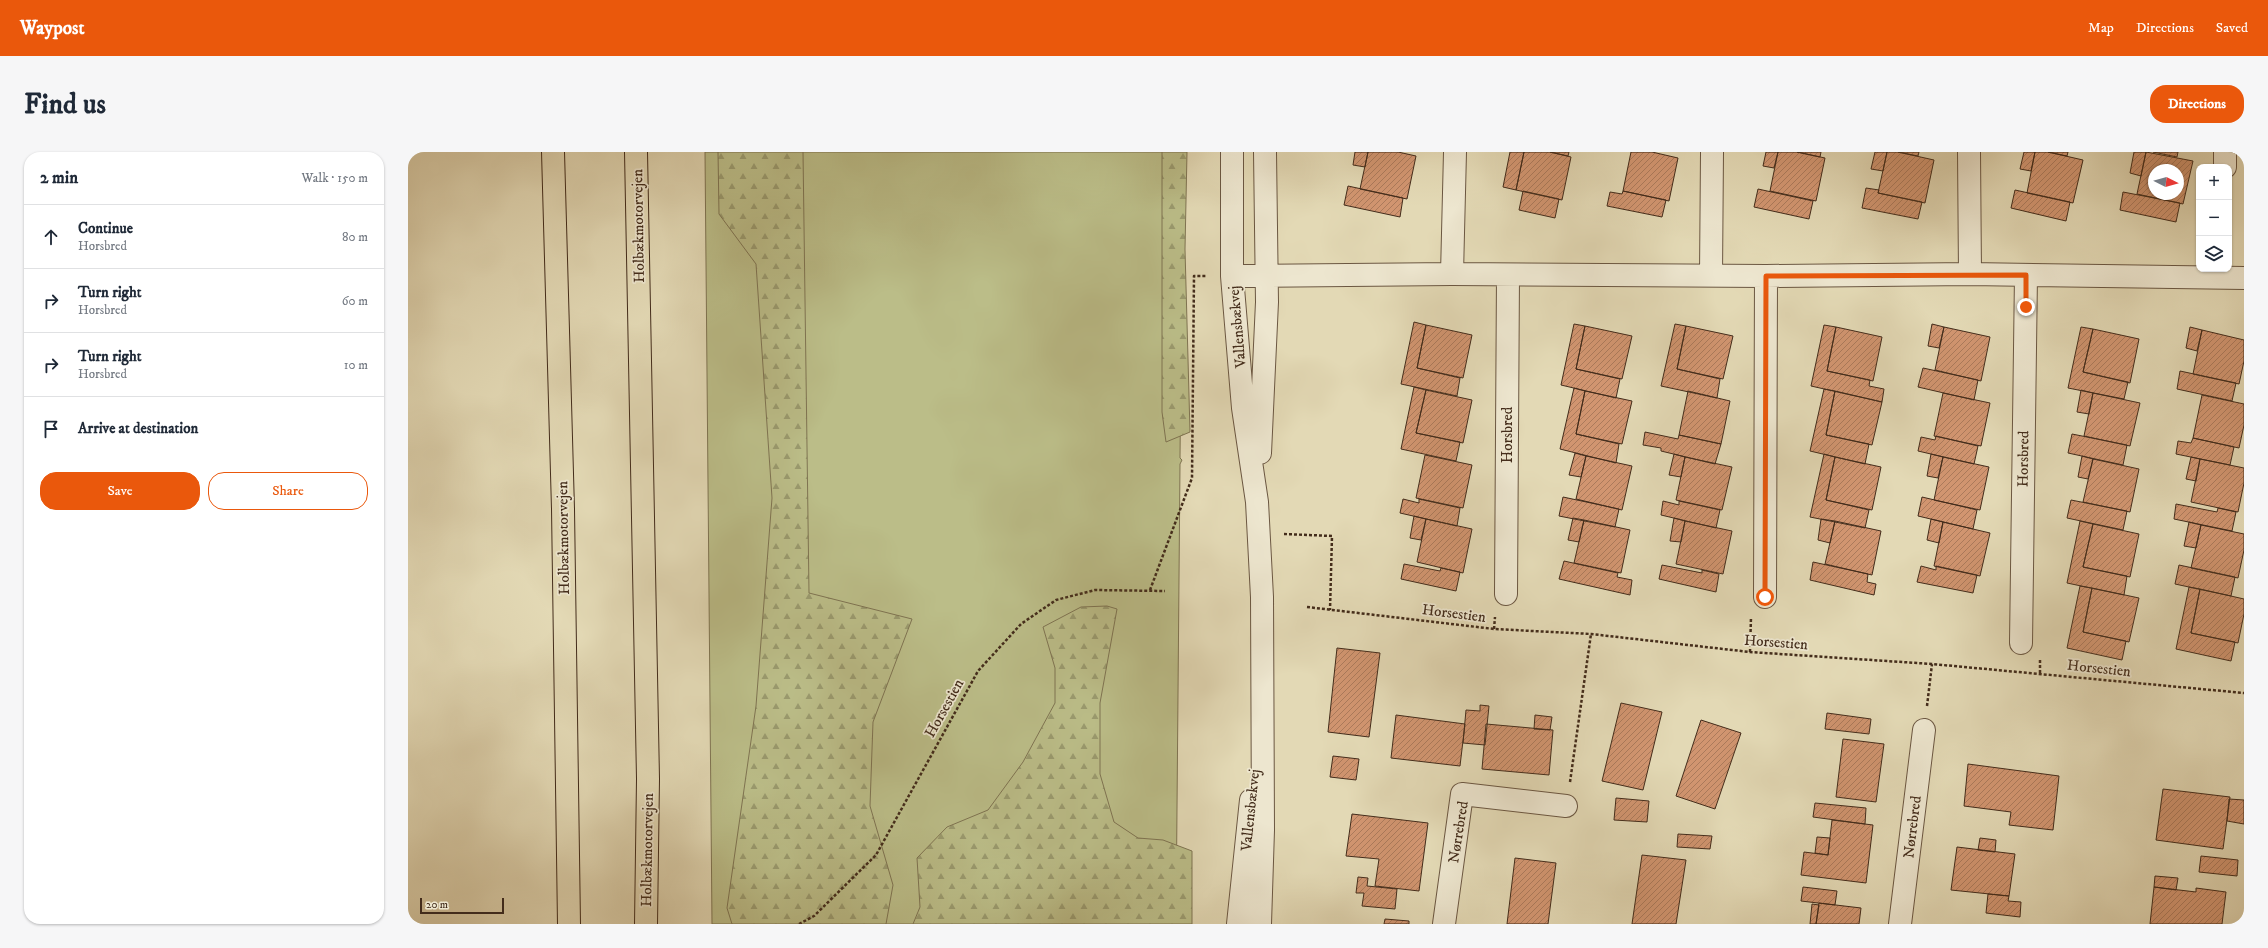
<!DOCTYPE html>
<meta charset="utf-8">
<style>
:root{--surface:#fff;--page:#f6f6f7;--text:#1f2937;--muted:#747a83;--line:#e0e1e3;--accent:#ea580c}
body{margin:0;font-family:"IM FELL DW Pica",serif;background:var(--page);color:var(--text)}
.controls{position:absolute;right:12px;top:12px;display:grid;overflow:hidden;border-radius:8px;box-shadow:0 1px 3px #0004}
.controls button{width:36px;height:36px;display:grid;place-items:center;padding:0;border:0;border-bottom:1px solid var(--line);background:var(--surface);color:var(--text);font:20px sans-serif}
.compass{position:absolute;left:1740px;top:12px;width:36px;height:36px;border-radius:50%;background:var(--surface);box-shadow:0 1px 3px #0004;rotate:96deg}
.scale{position:absolute;left:12px;bottom:10px;width:84px;box-sizing:border-box;padding-left:4px;border:2px solid #432c1b;border-top:0;font-size:11px;line-height:14px;white-space:nowrap;color:#432c1b;-webkit-text-stroke:3px #ede6cf;paint-order:stroke}
.stop{position:absolute;width:12px;height:12px;margin:-9px;border:3px solid #ea580c;border-radius:50%;background:#fff}
.stop.end{background:#ea580c;border-color:#fff;box-shadow:0 1px 4px #0008}
.list{margin:0;padding:0;list-style:none}
h2{display:flex;justify-content:space-between;align-items:center;height:52px;margin:0;padding:0 16px;font-size:17px}
h2 small{font-size:13px;font-weight:400;color:var(--muted)}
.list li{display:grid;grid-template-columns:26px 1fr auto;gap:12px;align-items:center;box-sizing:border-box;height:64px;padding:0 16px;border-top:1px solid var(--line)}
.list b{display:block;font-size:15px;white-space:nowrap}
.list p{margin:0;font-size:13px;white-space:nowrap;color:var(--muted)}
.list em{font-size:13px;font-style:normal;color:var(--muted)}
.actions{display:flex;gap:8px;padding:12px 16px}
.actions a{flex:1;padding:9px 0;border:1px solid var(--accent);border-radius:16px;text-align:center;font-size:14px;color:var(--accent)}
.actions .main{background:var(--accent);color:#fff}
.icon{flex:none;width:22px;height:22px;fill:none;stroke:currentColor;stroke-width:2;stroke-linecap:round;stroke-linejoin:round}
.map{position:relative;flex:none;width:1836px;height:772px;overflow:hidden;border-radius:16px}
header{display:flex;align-items:center;gap:24px;box-sizing:border-box;height:56px;padding:0 20px;background:var(--accent);color:#fff}
header strong{font-size:19px}
nav{display:flex;gap:22px;margin-inline-start:auto;font-size:14px}
.intro{display:flex;align-items:center;justify-content:space-between;box-sizing:border-box;height:96px;padding:0 24px}
h1{margin:0;font-size:28px}
.button{padding:10px 18px;border-radius:16px;background:var(--accent);color:#fff;font-size:14px;font-weight:700}
main{display:flex;gap:24px;padding:0 24px}
aside{flex:1;background:var(--surface);border-radius:16px;box-shadow:0 1px 3px #0004}
.map>svg:first-child{display:block}
.green{fill:#bbbd88;stroke:#7f7452}
.forest{fill:url(#forest-firs);stroke:#7f7452}
.building{fill:url(#building-hatch);stroke:#432c1b;fill-rule:evenodd}
.lines{fill:none;stroke-linecap:round;stroke-linejoin:round}
.minor-casing{stroke:#6b5742;stroke-width:24}
.highway-casing{stroke:#432c1b;stroke-width:24}
.path{stroke:#432c1b;stroke-width:2.5;stroke-dasharray:3 2;stroke-linecap:butt}
.minor{stroke:#ede6cf;stroke-width:22}
.highway{stroke:#e3d9b5;stroke-width:22}
.route{stroke:#ea580c;stroke-width:5}
.labels{text-anchor:middle;stroke-width:3.5;stroke-linejoin:round;paint-order:stroke}
.street-label{font-size:15px;fill:#432c1b;stroke:#ede6cf}
</style>
<header>
<strong>Waypost</strong>
<nav><a>Map</a><a>Directions</a><a>Saved</a></nav>
</header>
<div class="intro"><h1>Find us</h1><a class="button">Directions</a></div>
<main>
<aside>
<h2>2 min<small>Walk · 150 m</small></h2>
<ul class="list">
<li><svg class="icon" aria-label="ahead" viewBox="0 0 24 24"><path d="M12 20V5M6 11l6-6 6 6"/></svg><div><b>Continue</b><p>Horsbred</p></div><em>80 m</em></li>
<li><svg class="icon" aria-label="right" viewBox="0 0 24 24"><path d="M7 20v-9h11M14 6l5 5-5 5"/></svg><div><b>Turn right</b><p>Horsbred</p></div><em>60 m</em></li>
<li><svg class="icon" aria-label="right" viewBox="0 0 24 24"><path d="M7 20v-9h11M14 6l5 5-5 5"/></svg><div><b>Turn right</b><p>Horsbred</p></div><em>10 m</em></li>
<li><svg class="icon" aria-label="arrive" viewBox="0 0 24 24"><path d="M6 21V4h12l-3 4 3 4H6"/></svg><div><b>Arrive at destination</b></div></li>
</ul>
<div class="actions"><a class="main">Save</a><a>Share</a></div>
</aside>
<div class="map">
<svg width="1836" height="772" viewBox="0 0 1836 772">
<defs>
<pattern id="forest-firs" width="22" height="20" patternUnits="userSpaceOnUse"><rect width="22" height="20" fill="#bbbd88"/><path d="M5 1l3.5 6h-7zM16 11l3.5 6h-7z" fill="#9a9a6e"/></pattern>
<pattern id="building-hatch" width="6" height="6" patternUnits="userSpaceOnUse"><rect width="6" height="6" fill="#d19570"/><path d="M-1 1l2-2M0 6l6-6M5 7l2-2" fill="none" stroke="#ab7a5b"/></pattern>
</defs>
<rect width="100%" height="100%" fill="#e3d9b5"/>
<filter id="stains"><feTurbulence type="fractalNoise" baseFrequency=".005" numOctaves="4"/><feColorMatrix values="0 0 0 0 .2 0 0 0 0 .09 0 0 0 0 .02 0 0 0 .5 -.17"/></filter>
<radialGradient id="worn" r=".72"><stop offset=".6" stop-color="#630" stop-opacity="0"/><stop offset="1" stop-color="#630" stop-opacity=".3"/></radialGradient>
<path class="green" d="M297 0H775L772 306 774 308 772 312 768 772H304Z"/>
<path class="forest" d="M310 0H395L401 441 504 467 465 570 462 654 485 733 478 772H324L319 756 348 554 364 346 348 112 311 62Z
M754 0H779L777 97 782 280 758 290 754 260Z
M699 454 709 457 692 551V622L706 670 730 686 755 688 784 699V772H505L512 755 509 706 539 675 580 658 615 610 647 551V516L635 475 673 455Z"/>
<path class="building" d="M947 0H960L957 15 945 13Z
M960 0H990L1008 4 999 47 952 37Z
M1102 0H1116L1108 38 1095 35Z
M1116 0H1142L1163 5 1154 48 1108 38Z
M1142 0H1161L1160 4Z
M1223 0H1244L1270 6 1261 49 1215 39Z
M1358 0H1370L1366 16 1355 14Z
M1370 0H1389L1417 6 1408 49 1362 39Z
M1389 0H1413L1412 5Z
M1467 0H1479L1475 19 1463 17Z
M1479 0H1490L1526 8 1517 51 1470 41Z
M1490 0H1511L1510 4Z
M1616 0H1627L1623 19 1612 17Z
M1627 0H1640L1675 8 1665 51 1619 41Z
M1640 0H1660L1659 4Z
M1726 0H1738L1733 24 1722 21Z
M1738 0 1785 9 1775 52 1729 42ZM1746 18H1770V42H1746Z
M1745 0H1770L1769 5Z
M940 34 995 46 992 65 936 53Z
M1458 36 1471 38 1470 41 1514 50 1510 67 1454 56Z
M1350 37 1405 49 1401 67 1346 55Z
M1607 38 1662 50 1658 69 1603 56Z
M1115 39 1151 47 1147 66 1111 58Z
M1215 39 1258 48 1254 65 1199 54 1202 40 1214 42Z
M1715 40 1772 51 1768 70 1712 58Z
M1006 170 1018 173 1009 216 1052 226 1049 244 993 232Z
M1166 172 1177 174 1168 217 1212 227 1208 246 1153 233Z
M1267 172 1278 174 1269 217 1312 227 1309 246 1253 234Z
M1524 172 1536 175 1531 196 1520 194Z
M1018 173 1064 183 1055 226 1009 216Z
M1416 173 1428 175 1419 219 1462 228 1461 234 1476 237 1474 250 1403 234Z
M1177 174 1224 184 1214 227 1168 217Z
M1278 174 1325 184 1315 227 1269 217Z
M1428 175 1474 185 1465 229 1419 219Z
M1536 175 1582 185 1573 229 1527 218Z
M1673 175 1685 177 1675 220 1720 230 1716 247 1660 236Z
M1782 175 1794 178 1789 199 1778 196Z
M1685 177 1731 187 1722 231 1675 220Z
M1794 178 1836 188V209L1831 232 1785 222Z
M1515 216 1570 228 1566 248 1510 235Z
M1772 219 1828 231 1824 249 1769 237Z
M1006 235 1018 238 1008 281 1052 290 1048 309 993 297Z
M1166 236 1177 239 1168 282 1211 292 1208 311 1152 297Z
M1416 237 1427 239 1418 283 1461 292 1457 312 1402 299Z
M1018 238 1064 248 1055 291 1008 281Z
M1673 238 1685 241 1681 262 1669 260Z
M1177 239 1224 249 1214 292 1168 282Z
M1280 239 1322 249 1313 292 1271 283Z
M1427 239 1474 250 1464 293 1418 283Z
M1535 241 1582 251 1573 294 1526 284Z
M1685 241 1732 251 1722 294 1676 284Z
M1794 243 1836 252V273L1831 296 1785 286Z
M1237 280 1270 287 1271 283 1313 292 1307 312 1253 299V296L1235 293Z
M1664 282 1719 293 1715 313 1660 301Z
M1528 284 1570 294 1566 312 1510 299 1513 285 1527 288Z
M1785 286 1826 295 1822 313 1768 302 1770 289 1783 291Z
M1167 301 1178 304 1173 325 1161 323Z
M1266 302 1277 305 1273 325 1261 323Z
M1416 302 1427 305 1418 348 1461 358 1457 376 1402 365Z
M1523 302 1535 305 1530 326 1519 324Z
M1017 303 1064 313 1055 356 1008 346Z
M1178 304 1224 314 1214 358 1168 347Z
M1674 304 1685 307 1680 327 1670 325Z
M1277 305 1324 315 1314 358 1268 348Z
M1427 305 1473 315 1464 358 1418 348Z
M1535 305 1581 315 1572 358 1526 348Z
M1783 305 1792 307 1788 329 1778 327Z
M1685 307 1731 317 1722 360 1675 350Z
M1792 307 1836 316V331L1830 360 1783 350Z
M1155 345 1211 357 1207 375 1151 364Z
M1514 345 1569 358 1565 377 1510 364Z
M995 347 1011 351V347L1052 356 1049 374 992 361Z
M1663 348 1719 359 1715 378 1659 366Z
M1255 349 1271 353V349L1312 358 1308 376 1253 363Z
M1768 352 1809 360 1810 356 1828 360 1824 379 1766 367Z
M1006 364 1018 367 1013 388 1002 386Z
M1165 366 1176 368 1171 390 1160 388Z
M1266 366 1277 369 1273 390 1262 389Z
M1018 367 1064 377 1055 421 1009 410Z
M1413 367 1427 369 1422 391 1410 388Z
M1523 367 1535 370 1531 391 1519 388Z
M1176 368 1222 378 1213 421 1166 411Z
M1277 369 1324 379 1315 422 1268 412Z
M1427 369 1473 379 1464 423 1417 412Z
M1672 369 1685 372 1675 415 1719 424 1716 443 1659 431Z
M1535 370 1582 381 1572 424 1526 414Z
M1781 370 1793 373 1788 396 1776 394Z
M1685 372 1731 382 1722 425 1675 415Z
M1793 373 1836 382V398L1830 426 1783 416Z
M1156 409 1210 421 1209 425 1224 428 1222 443 1151 427Z
M1405 410 1460 422 1459 430 1468 432 1466 443 1402 428Z
M996 412 1032 419 1033 416 1052 420 1048 439 993 427Z
M1254 413 1294 421V418L1311 422 1308 440 1251 427Z
M1771 413 1827 425 1823 444 1767 432Z
M1513 414 1528 418V414L1569 423 1565 441 1509 430Z
M1672 434 1684 436 1675 480 1718 489 1714 508 1659 496Z
M1781 435 1792 437 1783 481 1827 490 1823 509 1768 497Z
M1684 436 1731 446 1721 490 1675 480Z
M1792 437 1836 447V462L1830 491 1783 481Z
M929 496 972 501 961 585 920 580Z
M1213 551 1254 560 1235 638 1194 629Z
M1072 553 1081 554 1077 593 1055 591 1058 558 1072 559Z
M1419 561 1463 567 1461 582 1417 577Z
M988 563 1057 572 1052 614 983 606Z
M1127 563 1144 565 1142 578 1126 577Z
M1293 568 1333 581 1307 657 1268 644Z
M1078 572 1145 578 1141 623 1074 617Z
M1435 587 1476 592 1468 650 1428 645Z
M925 604 951 607 948 628 922 625Z
M1560 612 1651 624 1645 678 1601 673 1603 660 1556 654Z
M1755 637 1822 645 1815 697 1748 688Z
M1208 646 1241 649 1239 670 1206 668Z
M1821 647 1836 648V672L1819 669Z
M1407 651 1458 656 1457 672 1405 665Z
M944 662 1020 671 1011 739 967 734 971 707 938 704Z
M1424 668 1465 673 1458 731 1393 723 1396 700 1420 703Z
M1270 682 1304 684 1302 697 1269 695Z
M1409 685 1422 686 1420 703 1407 701Z
M1572 686 1588 688 1587 700 1570 698Z
M1549 695 1607 702 1601 744 1543 738Z
M1234 703 1278 708 1268 772H1224Z
M1793 704 1830 708 1829 724 1791 720Z
M1107 706 1148 711 1140 772H1099Z
M1747 724 1770 726 1768 738 1746 735Z
M950 725 960 726 959 734 989 737 987 757 954 754 956 741H948Z
M1395 735 1429 739 1427 753 1393 749Z
M1746 735 1788 740V736L1818 740 1814 772H1742Z
M1580 742 1601 744 1600 749 1613 750 1612 765 1578 761Z
M1411 751 1453 756 1451 772H1408Z
M1404 752 1411 753 1408 772H1402Z
M977 767 1001 769V772H976Z"/>
<g class="lines">
<defs>
<path id="minor" d="M824 0V124L835 256 849 350 854 445 855 678 852 772
M1561 0 1562 122
M1817 15V0
M1044 122 1047 0
M1303 123 1304 0
M824 124 1044 122 1358 124 1562 122 1836 126
M852 301 859 150 857 0
M1098 442 1100 123
M1357 445 1358 124
M1613 491 1618 123
M830 772 843 648
M1036 772 1054 642 1158 654
M1492 772 1516 578"/>
<path id="highway" d="M145 0 155 357 161 772
M228 0 240 627 238 772"/>
</defs>
<use href="#minor" class="minor-casing"/>
<use href="#highway" class="highway-casing"/>
<path class="path" d="M876 382 924 384 922 458
M742 438 784 326 786 124H798
M899 455 1086 477 1183 482 1342 500 1524 512 1836 541
M1086 477 1087 465
M1342 500 1343 465
M1632 508V521
M1519 554 1524 512
M1162 630 1183 482
M391 772 406 764 468 703 570 519 613 472 648 448 687 438 757 439"/>
<use href="#minor" class="minor"/>
<use href="#highway" class="highway"/>
</g>
<g class="lines">
<path class="route" d="M1357 445 1358 124 1618 123V155"/>
</g>
<g class="labels">
<g class="street-label">
<text transform="translate(230 74) rotate(-91)" y="5">Holbækmotorvejen</text>
<text transform="translate(829 175) rotate(-95)" y="5">Vallensbækvej</text>
<text transform="translate(1099 283) rotate(-90)" y="5">Horsbred</text>
<text transform="translate(1615 307) rotate(-89)" y="5">Horsbred</text>
<text transform="translate(155 386) rotate(-91)" y="5">Holbækmotorvejen</text>
<text transform="translate(1046 461) rotate(7)" y="5">Horsestien</text>
<text transform="translate(1368 490) rotate(4)" y="5">Horsestien</text>
<text transform="translate(1691 516) rotate(6)" y="5">Horsestien</text>
<text transform="translate(536 556) rotate(-61)" y="5">Horsestien</text>
<text transform="translate(842 658) rotate(-84)" y="5">Vallensbækvej</text>
<text transform="translate(1504 675) rotate(-83)" y="5">Nørrebred</text>
<text transform="translate(1050 680) rotate(-81)" y="5">Nørrebred</text>
<text transform="translate(239 698) rotate(-89)" y="5">Holbækmotorvejen</text>
</g>
</g>
<rect width="100%" height="100%" filter="url(#stains)"/>
<rect width="100%" height="100%" fill="url(#worn)"/>
</svg>
<div class="controls">
<button>+</button>
<button>−</button>
<button><svg class="icon" aria-label="layers" viewBox="0 0 24 24"><path d="M12 4l9 5-9 5-9-5zM3 14l9 5 9-5"/></svg></button>
</div>
<svg class="compass" viewBox="-18 -18 36 36"><path d="M0-13l5 13h-10z" fill="#e53935"/><path d="M0 13l5-13h-10z" fill="#747a83"/></svg>
<div class="scale">20 m</div>
<div class="stop" style="left:1357px;top:445px"></div>
<div class="stop end" style="left:1618px;top:155px"></div>
</div>
</main>
